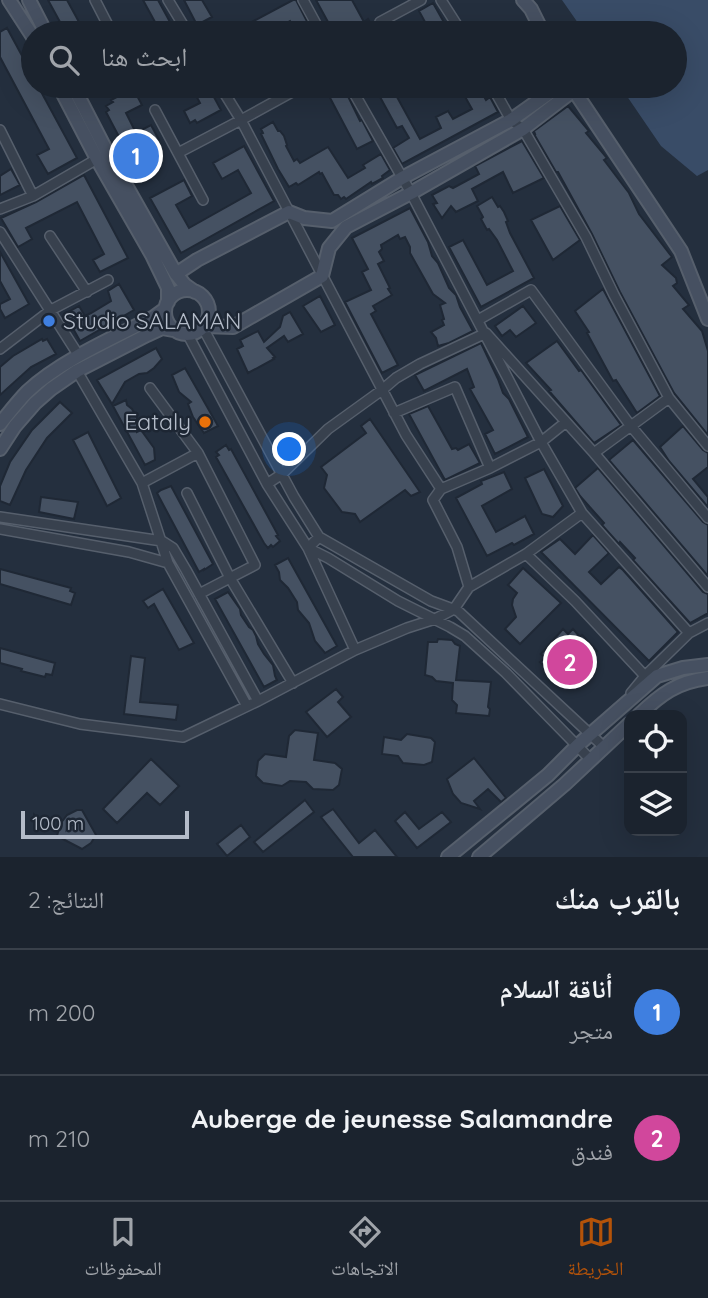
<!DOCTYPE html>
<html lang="ar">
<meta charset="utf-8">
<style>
:root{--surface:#1b232e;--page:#242b36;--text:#f1f3f6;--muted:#a0a4aa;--line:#39404a;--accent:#b45309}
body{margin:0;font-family:Quicksand,"Noto Naskh Arabic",sans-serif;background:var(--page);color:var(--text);direction:rtl}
.controls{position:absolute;right:21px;bottom:21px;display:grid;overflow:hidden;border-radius:14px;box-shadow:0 7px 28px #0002}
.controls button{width:63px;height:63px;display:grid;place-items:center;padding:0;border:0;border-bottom:2px solid var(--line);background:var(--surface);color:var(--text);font:35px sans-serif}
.scale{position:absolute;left:21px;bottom:18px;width:168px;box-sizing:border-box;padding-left:7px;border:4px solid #b4bcc9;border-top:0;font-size:19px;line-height:24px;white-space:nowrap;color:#b4bcc9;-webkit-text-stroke:5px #1d2633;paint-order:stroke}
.you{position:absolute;left:290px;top:450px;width:24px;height:24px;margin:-18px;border:5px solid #fff;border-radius:50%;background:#1a73e8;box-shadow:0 0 0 10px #1a73e833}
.badge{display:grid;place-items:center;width:46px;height:46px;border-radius:50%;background:var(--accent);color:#fff;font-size:23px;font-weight:700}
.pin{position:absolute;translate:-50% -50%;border:4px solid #fff;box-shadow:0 2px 7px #0006}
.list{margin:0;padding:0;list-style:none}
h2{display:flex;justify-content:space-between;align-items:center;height:91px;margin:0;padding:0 28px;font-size:30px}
h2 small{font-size:23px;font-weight:400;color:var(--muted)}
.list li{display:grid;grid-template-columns:46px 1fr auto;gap:21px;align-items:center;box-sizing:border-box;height:126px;padding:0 28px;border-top:2px solid var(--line)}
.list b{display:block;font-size:26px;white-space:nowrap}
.list p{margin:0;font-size:23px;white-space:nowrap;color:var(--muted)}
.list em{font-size:23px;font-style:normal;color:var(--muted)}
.icon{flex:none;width:38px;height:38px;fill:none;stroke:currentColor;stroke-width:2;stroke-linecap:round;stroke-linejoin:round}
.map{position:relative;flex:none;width:708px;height:857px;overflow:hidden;direction:ltr}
.search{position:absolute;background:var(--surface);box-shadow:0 7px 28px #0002;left:21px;right:21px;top:21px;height:77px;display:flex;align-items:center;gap:18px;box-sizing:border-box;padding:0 24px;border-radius:38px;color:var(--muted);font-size:26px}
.sheet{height:343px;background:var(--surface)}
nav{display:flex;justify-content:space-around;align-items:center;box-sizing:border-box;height:98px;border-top:2px solid var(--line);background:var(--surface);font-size:19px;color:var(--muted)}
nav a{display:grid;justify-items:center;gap:4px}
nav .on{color:var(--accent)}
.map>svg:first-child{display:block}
.water{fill:#394c67}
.building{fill:#455162;stroke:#1f2835;stroke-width:2;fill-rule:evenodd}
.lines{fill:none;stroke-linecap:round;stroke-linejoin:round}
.street-casing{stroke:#565f6c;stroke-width:12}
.secondary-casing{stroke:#565f6c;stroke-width:16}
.street{stroke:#38414e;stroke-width:9}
.secondary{stroke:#465061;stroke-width:12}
.shop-dot{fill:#3f7fe0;stroke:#1d2633;stroke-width:2.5}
.food-dot{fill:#e8710a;stroke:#1d2633;stroke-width:2.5}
.labels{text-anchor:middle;stroke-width:5;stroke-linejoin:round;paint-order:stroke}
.poi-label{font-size:23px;fill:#b4bcc9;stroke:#1d2633;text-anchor:start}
</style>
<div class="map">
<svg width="708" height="857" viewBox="0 0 708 857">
<rect width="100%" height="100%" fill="#242f3e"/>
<path class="water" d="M562 0H708V170L697 176 661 146 620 86H675V33H585Z"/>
<path class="building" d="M48 0H67L85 33H66Z
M143 0H158L176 33H161Z
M184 0H202L212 17 197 25Z
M293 0H296L313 33H297L290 21 268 33H231Z
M316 0H352L364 22 368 19 376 33H334Z
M433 3 450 33H431L419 11Z
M7 28 33 76V86H38L77 158 48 174 37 155 49 149 0 57V32Z
M191 86H208L221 110 197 123 195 120 190 123 184 111 200 103Z
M333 86H343L360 121 362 120 373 141 357 149 328 94 331 93 328 89Z
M374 86H391L420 139 441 128 436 117 448 111 453 119 472 109 459 86H478L486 100 490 97 498 112 402 164 393 148 409 138 402 126 397 128Z
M134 90 142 105 126 113 136 133 151 125 159 140 154 143 156 145 133 158 129 151 127 152 106 112 109 110 106 106 113 102 111 100 128 91 129 93Z
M568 106 589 131 586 133 607 158 604 160 629 193 639 214 672 257 662 265 676 278 677 283 673 286 689 305 683 309 702 331 708 351V435L674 393 620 292 592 234 558 172H556L534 134H535L534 131Z
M273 122 278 131H280L284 136 287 145 286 146 294 161 297 159 300 163 328 147 348 178 365 168 363 165 381 154 390 170 382 176 383 178 372 184 371 182 346 199 344 197 341 199 338 195H334L322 173 320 174 319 172 298 185 296 183 289 187 278 169 261 134 263 133 261 129Z
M522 141 544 178 513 193 503 172 472 189 478 201 456 212 451 206 442 218 433 204 437 203 432 195 449 186 453 188 479 174 475 166Z
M244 146 274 201 181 253 150 198 184 180 192 196 176 205 189 228 251 193 238 170 222 179 213 163Z
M11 169 20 185 0 195V176Z
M84 175 128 258 100 272 93 260 104 254 77 202 26 228 32 239 18 247 1 218 36 202Z
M492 197 498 207 500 206 504 212 508 221 506 222 510 233 534 278 481 307 449 247 463 240 487 285 513 271 497 240 489 229 487 230 481 219 483 217 477 206Z
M560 206 580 240 553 260 531 220Z
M410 208 428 242 432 256 438 263 449 288 456 295 460 307 473 331 449 343 438 346 436 338 431 332 444 325 442 320 444 319 440 305 445 303 433 294 410 253V247L405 237 400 239 398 235 381 245 382 249 379 252 384 261 378 264 390 288 388 289 392 295 373 306 376 311 371 314 398 365 382 373 345 302 371 290 362 272 368 269 352 238Z
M0 252 29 304 5 318 0 309V304L10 299 0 281Z
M119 284 134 310 80 341 65 314 79 306 85 316 91 313 111 301 108 291Z
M603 289 660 396 637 413 616 380 613 381 587 333 589 332 575 311Z
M320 296 335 325 321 332 303 306Z
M523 306 536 323 516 337 510 330 502 336 495 326Z
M290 312 303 334 288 342 284 336 267 348 275 357 273 358 274 359 248 373 237 349 243 346 240 340 258 331 264 342 280 327 283 316Z
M42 339 43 341 47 339 56 354 31 367 0 395V367L13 356Z
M557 341 579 371 581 370 621 425 594 443 549 391 551 390 526 363Z
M481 343 498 379 503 393 509 399 528 437 495 454 485 434 493 430 470 389 474 387 467 369 424 391 415 375Z
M156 348 162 359 154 368 147 373 139 374 125 382 112 404 97 380Z
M185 368 218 426 204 433 193 417 188 404 191 402 179 392 172 375Z
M126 400 127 405 132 409 137 418V432L141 430 154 448 155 460 145 465 113 406Z
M60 402 72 413 47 438 26 470 10 505 0 501V486L10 462 32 430Z
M428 406 452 449 456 448 458 450 469 444 480 463 445 480 409 414Z
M370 419 420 492 411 496 405 490 360 522 355 514 342 512 324 488 327 475 321 467 366 433 361 426Z
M683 426 703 450 708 453V467L693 479 708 497V507L669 461 660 447Z
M88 432 121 498 107 506 73 440Z
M633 440 703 522 708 525V576L609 460Z
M226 445 229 450 231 449 278 535 276 536 280 541 273 547 271 545 268 548 264 543 216 457 219 455 216 452Z
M598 468 703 592 708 594V613L690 623 633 560 635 558 620 542 619 544 602 525 604 523 580 496 575 488Z
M544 469 563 506 553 517 542 514 525 478Z
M504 472 512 489 482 506 496 532 525 516 534 534 514 545 512 543 487 556 456 498 482 484 481 481Z
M171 486 213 564 204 570V569L199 572 157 493 161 490Z
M41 497 78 502 74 519 39 512Z
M593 535 609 553 589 572 601 584 619 567 623 570 678 632 649 661 541 552 560 539 575 554Z
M288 558 337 646 325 653 315 641 309 623 298 610 297 602 288 588 280 580 279 572 275 565Z
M523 568 561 603 520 644 505 629 516 617 512 605 513 599 517 593 508 585Z
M0 569 71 588 70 591 75 593 71 605 0 584Z
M163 589 194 643 179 650 154 604 148 608 143 601Z
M228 592 240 609 241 615 249 627 253 630 256 636 258 644 264 654 273 665 275 676 277 680 264 687 215 599Z
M563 629 568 634 573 629 580 637 582 635 597 651 588 661 591 663 574 680 573 678 565 686 540 662 545 658 541 654ZM568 642 581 654 566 671 553 659Z
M438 639 452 640 455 644 460 646 456 680 491 682 488 707 490 709 489 716 456 713 457 705 452 700 453 683 436 681 432 677 425 675 428 642H437Z
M0 648 55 663 52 675 46 674 45 677 21 671 22 669 0 663Z
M131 656 145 658 140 702 178 705 176 720 124 714Z
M336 689 343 697 338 702 351 717 327 737 306 712Z
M295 730 318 733 314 760 335 763 342 769 339 785 333 790 313 789 306 782 290 781 282 786 263 783 256 776 258 761 265 754 286 757 289 736Z
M407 734 431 738 435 742 432 762 424 765 403 763 398 756 382 754 384 737 401 740Z
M474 758 506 798 501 802 488 789 474 801 480 809 461 803 453 794 447 779Z
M151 759 179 786 160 805 147 793 117 823 103 809Z
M305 800 314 812 263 852 254 842Z
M333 809 359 843 375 830 397 857H353L321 817Z
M77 810H82L96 835 91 843 82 849 57 836 60 824 64 819 67 815Z
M405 812 419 829 442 812 451 822 417 848 395 821Z
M241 825 250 837 227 856 217 844Z"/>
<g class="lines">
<defs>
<path id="street" d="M95 0 112 33
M168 0 188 33
M303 0 321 33
M441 0 462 33
M380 22 421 0
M220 86 241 120 406 435 441 489 433 500 457 547 469 587
M350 86 411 193 541 442 582 513
M492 86 511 120 523 129 586 237 614 295 669 398 708 446
M155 110 203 200
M0 130 33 196
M178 153 241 120 303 86
M0 209 33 196 97 159
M0 232 79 356
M50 236 87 292
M478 320 531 290 630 425 708 518
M203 328 294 497 319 537 431 601 458 611 604 747
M188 335 267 484 308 548 355 650
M0 349 51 310 108 280
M77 371 142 483 168 563 247 706
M150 388 198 453 255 565 199 594
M394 413 455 387 490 468
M594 453 669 398
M142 483 198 453
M267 484 282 474 328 429 382 390 396 378 420 364 486 333 594 453 708 587
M441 489 490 468 541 442 566 422
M187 493 230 578 293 683
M0 517 162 541 173 548 186 570 258 701
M0 529 129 552 168 563
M319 537 308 548 328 558 398 601 450 627 465 636 506 673 591 760
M526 554 575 601 645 676
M631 693 645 676 689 633 708 623
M0 704 80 724 183 737 258 701 355 650 407 628 435 619 454 609 469 587 526 554 582 513 689 633"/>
<path id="secondary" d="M9 0 33 37
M29 0 46 33
M523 0 531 9 543 33
M59 86 97 159 152 255 168 288V302
M73 86 107 152 176 274 185 285 195 292
M571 86 681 251 708 319
M176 274 197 260 289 212 304 218 332 221 402 178 511 120 559 86
M165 312a22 22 0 1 1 44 0a22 22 0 1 1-44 0Z
M205 326 233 327 322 276 329 248 346 227 411 193 523 129 574 90
M0 424C9 413 18 401 28 391 60 361 115 337 154 317L165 309
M0 449 15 426 35 403 51 389 77 371 147 335 162 328 173 330
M639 715C661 694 677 682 708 678
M448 857 548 775 578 745 657 676 683 668 708 665
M479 857 565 784 629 724"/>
</defs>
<use href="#street" class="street-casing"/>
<use href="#secondary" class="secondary-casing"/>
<use href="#street" class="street"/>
<use href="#secondary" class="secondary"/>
</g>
<circle class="shop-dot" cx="49" cy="321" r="7"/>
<circle class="food-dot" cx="205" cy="422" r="7"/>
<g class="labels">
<g class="poi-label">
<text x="63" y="329">Studio SALAMAN</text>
<text x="191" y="430" text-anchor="end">Eataly</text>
</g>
</g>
</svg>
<div class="controls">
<button><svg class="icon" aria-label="locate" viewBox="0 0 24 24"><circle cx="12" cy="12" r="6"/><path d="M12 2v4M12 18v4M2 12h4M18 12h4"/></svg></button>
<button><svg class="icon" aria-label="layers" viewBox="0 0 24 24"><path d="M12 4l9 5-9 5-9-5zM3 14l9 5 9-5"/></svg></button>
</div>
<div class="scale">100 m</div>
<div class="you"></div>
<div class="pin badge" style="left:136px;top:156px;background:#3f7fe0">1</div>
<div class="pin badge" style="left:570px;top:662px;background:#d1479c">2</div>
<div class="search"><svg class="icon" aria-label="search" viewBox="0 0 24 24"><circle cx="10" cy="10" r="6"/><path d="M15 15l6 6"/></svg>ابحث هنا</div>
</div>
<section class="sheet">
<h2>بالقرب منك<small>النتائج: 2</small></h2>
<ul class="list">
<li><span class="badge" style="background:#3f7fe0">1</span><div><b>أناقة السلام</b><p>متجر</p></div><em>200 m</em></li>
<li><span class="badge" style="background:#d1479c">2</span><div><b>Auberge de jeunesse Salamandre</b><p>فندق</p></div><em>210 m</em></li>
</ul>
</section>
<nav>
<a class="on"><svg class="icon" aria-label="map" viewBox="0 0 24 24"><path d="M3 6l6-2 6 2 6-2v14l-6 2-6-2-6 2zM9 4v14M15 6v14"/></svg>الخريطة</a>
<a><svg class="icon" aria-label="directions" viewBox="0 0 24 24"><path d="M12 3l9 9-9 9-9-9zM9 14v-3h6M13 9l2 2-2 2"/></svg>الاتجاهات</a>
<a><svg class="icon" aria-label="saved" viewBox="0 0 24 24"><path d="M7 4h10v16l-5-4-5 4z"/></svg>المحفوظات</a>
</nav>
